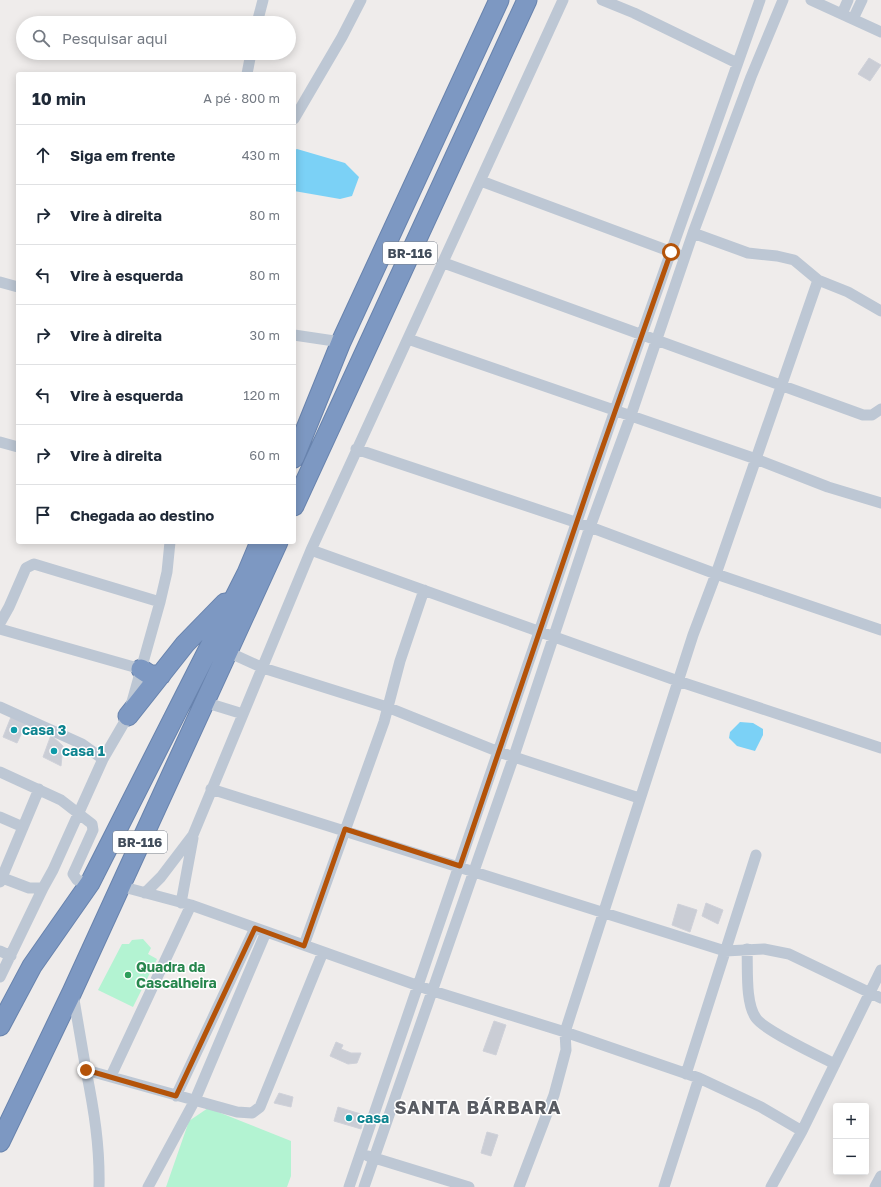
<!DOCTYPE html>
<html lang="pt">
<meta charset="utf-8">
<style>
:root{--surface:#fff;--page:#f6f6f7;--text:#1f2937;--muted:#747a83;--line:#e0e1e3}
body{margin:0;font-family:"Golos Text",sans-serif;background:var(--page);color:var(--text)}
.controls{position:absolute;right:12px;bottom:12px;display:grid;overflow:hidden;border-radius:4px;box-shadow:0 2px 10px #0003}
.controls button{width:36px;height:36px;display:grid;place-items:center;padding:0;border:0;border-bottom:1px solid var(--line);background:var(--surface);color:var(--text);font:20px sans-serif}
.stop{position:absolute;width:12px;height:12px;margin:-9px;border:3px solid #b45309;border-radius:50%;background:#fff}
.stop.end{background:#b45309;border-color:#fff;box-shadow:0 1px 4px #0008}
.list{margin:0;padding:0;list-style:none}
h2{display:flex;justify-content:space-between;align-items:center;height:52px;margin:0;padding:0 16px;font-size:17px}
h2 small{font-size:13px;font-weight:400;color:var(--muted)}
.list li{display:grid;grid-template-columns:26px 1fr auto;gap:12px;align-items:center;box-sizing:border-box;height:60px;padding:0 16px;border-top:1px solid var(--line)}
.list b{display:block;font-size:15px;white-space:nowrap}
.list em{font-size:13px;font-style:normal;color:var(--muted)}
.icon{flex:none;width:22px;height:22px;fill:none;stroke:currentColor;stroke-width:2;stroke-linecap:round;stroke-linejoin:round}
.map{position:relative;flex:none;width:881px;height:1187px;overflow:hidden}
.search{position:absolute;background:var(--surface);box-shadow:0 2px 10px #0003;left:16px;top:16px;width:280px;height:44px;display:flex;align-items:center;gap:10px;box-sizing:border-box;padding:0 14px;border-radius:22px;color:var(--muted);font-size:15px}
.panel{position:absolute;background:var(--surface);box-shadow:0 2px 10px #0003;left:16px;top:72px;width:280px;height:472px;border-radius:4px}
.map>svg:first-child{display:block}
.green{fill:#b3f3d2}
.water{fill:#7bd1f6}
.building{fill:#cacdd5;stroke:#cfd1d9}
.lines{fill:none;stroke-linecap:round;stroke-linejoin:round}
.highway-casing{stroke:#6883ad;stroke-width:21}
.street{stroke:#bdc7d4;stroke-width:11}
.highway{stroke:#7d98c2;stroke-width:19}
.route{stroke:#b45309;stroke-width:5}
.culture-dot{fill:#0f9aa8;stroke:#fff;stroke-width:1.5}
.leisure-dot{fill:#2e9e5b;stroke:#fff;stroke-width:1.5}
.labels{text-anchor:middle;stroke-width:3;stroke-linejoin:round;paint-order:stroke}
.shield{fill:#fff;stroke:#7b828c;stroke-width:1}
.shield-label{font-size:13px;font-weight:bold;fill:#424d5b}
.culture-label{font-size:14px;font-weight:bold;fill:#0d838f;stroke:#fff;text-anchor:start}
.leisure-label{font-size:14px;font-weight:bold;fill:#27864d;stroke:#fff;text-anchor:start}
.district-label{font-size:18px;font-weight:bold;letter-spacing:1px;fill:#585b62;stroke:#fff}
</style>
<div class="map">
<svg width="881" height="1187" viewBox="0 0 881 1187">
<rect width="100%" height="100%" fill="#efeceb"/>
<path class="green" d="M143 939 151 948 148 954 157 959 133 1007 98 990 122 944H129L132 940Z
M208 1108 291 1141V1176L287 1187H166L189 1121Z"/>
<path class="water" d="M297 149 345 163 359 177 352 196 340 199 294 191V150Z
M740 722 753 723 763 729V735L755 751 737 746 729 738 730 732Z"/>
<path class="building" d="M869 58 881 65 870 81 858 74Z
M11 717 26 724 17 743 3 737Z
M51 735 63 746 61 766 43 757Z
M706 903 723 910 718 924 702 916Z
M678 904 697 910 690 932 672 925Z
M494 1021 506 1025 496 1055 483 1051Z
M336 1042 343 1045 341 1049 351 1053H361L357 1063 348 1064 330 1056Z
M279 1093 293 1097 291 1107 274 1103Z
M338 1107 364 1115 361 1129 334 1121Z
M487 1132 498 1135 491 1156 481 1153Z"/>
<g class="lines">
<defs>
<path id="highway" d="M294 458 341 342 499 0
M294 506 527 0
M141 669 150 675H161
M128 716 185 644 225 603
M0 1026 32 966 90 883 247 573 260 542
M0 1142 72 992 278 542"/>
</defs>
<use href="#highway" class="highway-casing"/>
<path class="street" d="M602 0 634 13 737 63
M811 0 881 32
M842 14 848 0
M853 19 862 0
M257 23 263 0
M247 74 251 53
M294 119 342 37 361 0
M481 181 677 254
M693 233 748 253 777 256 794 260 818 280 848 292 881 311
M444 263 863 415H872L881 409
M0 282 18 287
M294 335 341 342
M408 339 756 459 828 487 881 503
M0 442 18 447
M356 449 590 527 716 574 881 630
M311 550 678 681 881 748
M0 623 9 607 26 568 34 564 160 602
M0 629 141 669
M228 652 263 668 387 707 499 752 639 798
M204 702 243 714
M0 707 82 744 103 759
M0 772 61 800 92 824 93 830 73 874 77 880 90 883
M211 789 725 951 764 949 789 954 881 998
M0 817 23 827
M0 877 29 888H43L53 870 103 759 128 716 160 602 167 572 170 542
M0 882 39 789
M120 886 191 905 433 991 565 1032 699 1078 761 1107 802 1131
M145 893 161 877 193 835 311 550 563 0
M181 903 193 838
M304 945 384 722 400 661 424 590
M747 949C748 968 745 1003 756 1018 764 1030 819 1056 835 1064
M0 951 11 956
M0 977 43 888
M73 994 86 1070
M686 1074 756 855
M111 1076 191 905
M176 1096 255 928
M368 1156 469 1187
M99 1187C100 1147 94 1110 86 1070L237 1112 252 1113 260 1107 323 952
M148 1187 195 1100 266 932
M349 1187 615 410 760 0
M364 1187 514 756 590 527 631 415 693 233 751 77 783 0
M519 1187 554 1095 566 1050 565 1032 693 635 716 574 818 280
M664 1187 699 1078
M771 1187 802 1131 881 970
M875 1187 881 1176"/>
<use href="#highway" class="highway"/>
</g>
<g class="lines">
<path class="route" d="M86 1070 176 1096 255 928 304 946 345 829 460 866 591 480 671 252"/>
</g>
<g class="culture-dot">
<circle cx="14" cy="730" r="4"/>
<circle cx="54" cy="751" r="4"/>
<circle cx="349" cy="1118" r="4"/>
</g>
<circle class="leisure-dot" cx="128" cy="975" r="4"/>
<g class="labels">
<g class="shield">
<rect x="383" y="242" width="54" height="22" rx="3"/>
<rect x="113" y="831" width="54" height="22" rx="3"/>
</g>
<g class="shield-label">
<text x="410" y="258">BR-116</text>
<text x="140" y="847">BR-116</text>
</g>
<g class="culture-label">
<text x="22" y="735">casa 3</text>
<text x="62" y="756">casa 1</text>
<text x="357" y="1123">casa</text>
</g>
<g class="leisure-label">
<text x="136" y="972">Quadra da<tspan x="136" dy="16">Cascalheira</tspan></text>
</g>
<g class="district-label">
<text x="478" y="1114">SANTA BÁRBARA</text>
</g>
</g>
</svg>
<div class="controls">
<button>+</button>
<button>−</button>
</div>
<div class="stop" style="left:671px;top:252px"></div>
<div class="stop end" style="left:86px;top:1070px"></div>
<div class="search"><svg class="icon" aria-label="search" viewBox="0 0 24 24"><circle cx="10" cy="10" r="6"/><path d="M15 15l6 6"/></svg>Pesquisar aqui</div>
<section class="panel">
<h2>10 min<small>A pé · 800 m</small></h2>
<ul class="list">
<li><svg class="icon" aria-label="ahead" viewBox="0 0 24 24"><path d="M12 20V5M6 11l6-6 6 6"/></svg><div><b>Siga em frente</b></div><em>430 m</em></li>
<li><svg class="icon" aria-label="right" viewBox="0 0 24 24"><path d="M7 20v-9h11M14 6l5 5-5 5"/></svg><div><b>Vire à direita</b></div><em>80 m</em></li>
<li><svg class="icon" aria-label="left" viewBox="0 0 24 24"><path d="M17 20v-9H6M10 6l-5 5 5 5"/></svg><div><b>Vire à esquerda</b></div><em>80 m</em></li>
<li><svg class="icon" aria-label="right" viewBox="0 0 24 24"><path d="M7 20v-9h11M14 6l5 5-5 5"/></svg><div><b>Vire à direita</b></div><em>30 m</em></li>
<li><svg class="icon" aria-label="left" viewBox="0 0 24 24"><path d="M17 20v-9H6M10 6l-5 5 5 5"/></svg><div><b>Vire à esquerda</b></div><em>120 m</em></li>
<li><svg class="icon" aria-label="right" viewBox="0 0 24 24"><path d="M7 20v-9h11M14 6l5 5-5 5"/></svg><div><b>Vire à direita</b></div><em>60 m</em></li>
<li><svg class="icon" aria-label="arrive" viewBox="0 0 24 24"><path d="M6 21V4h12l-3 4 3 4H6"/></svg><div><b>Chegada ao destino</b></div></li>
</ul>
</section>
</div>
